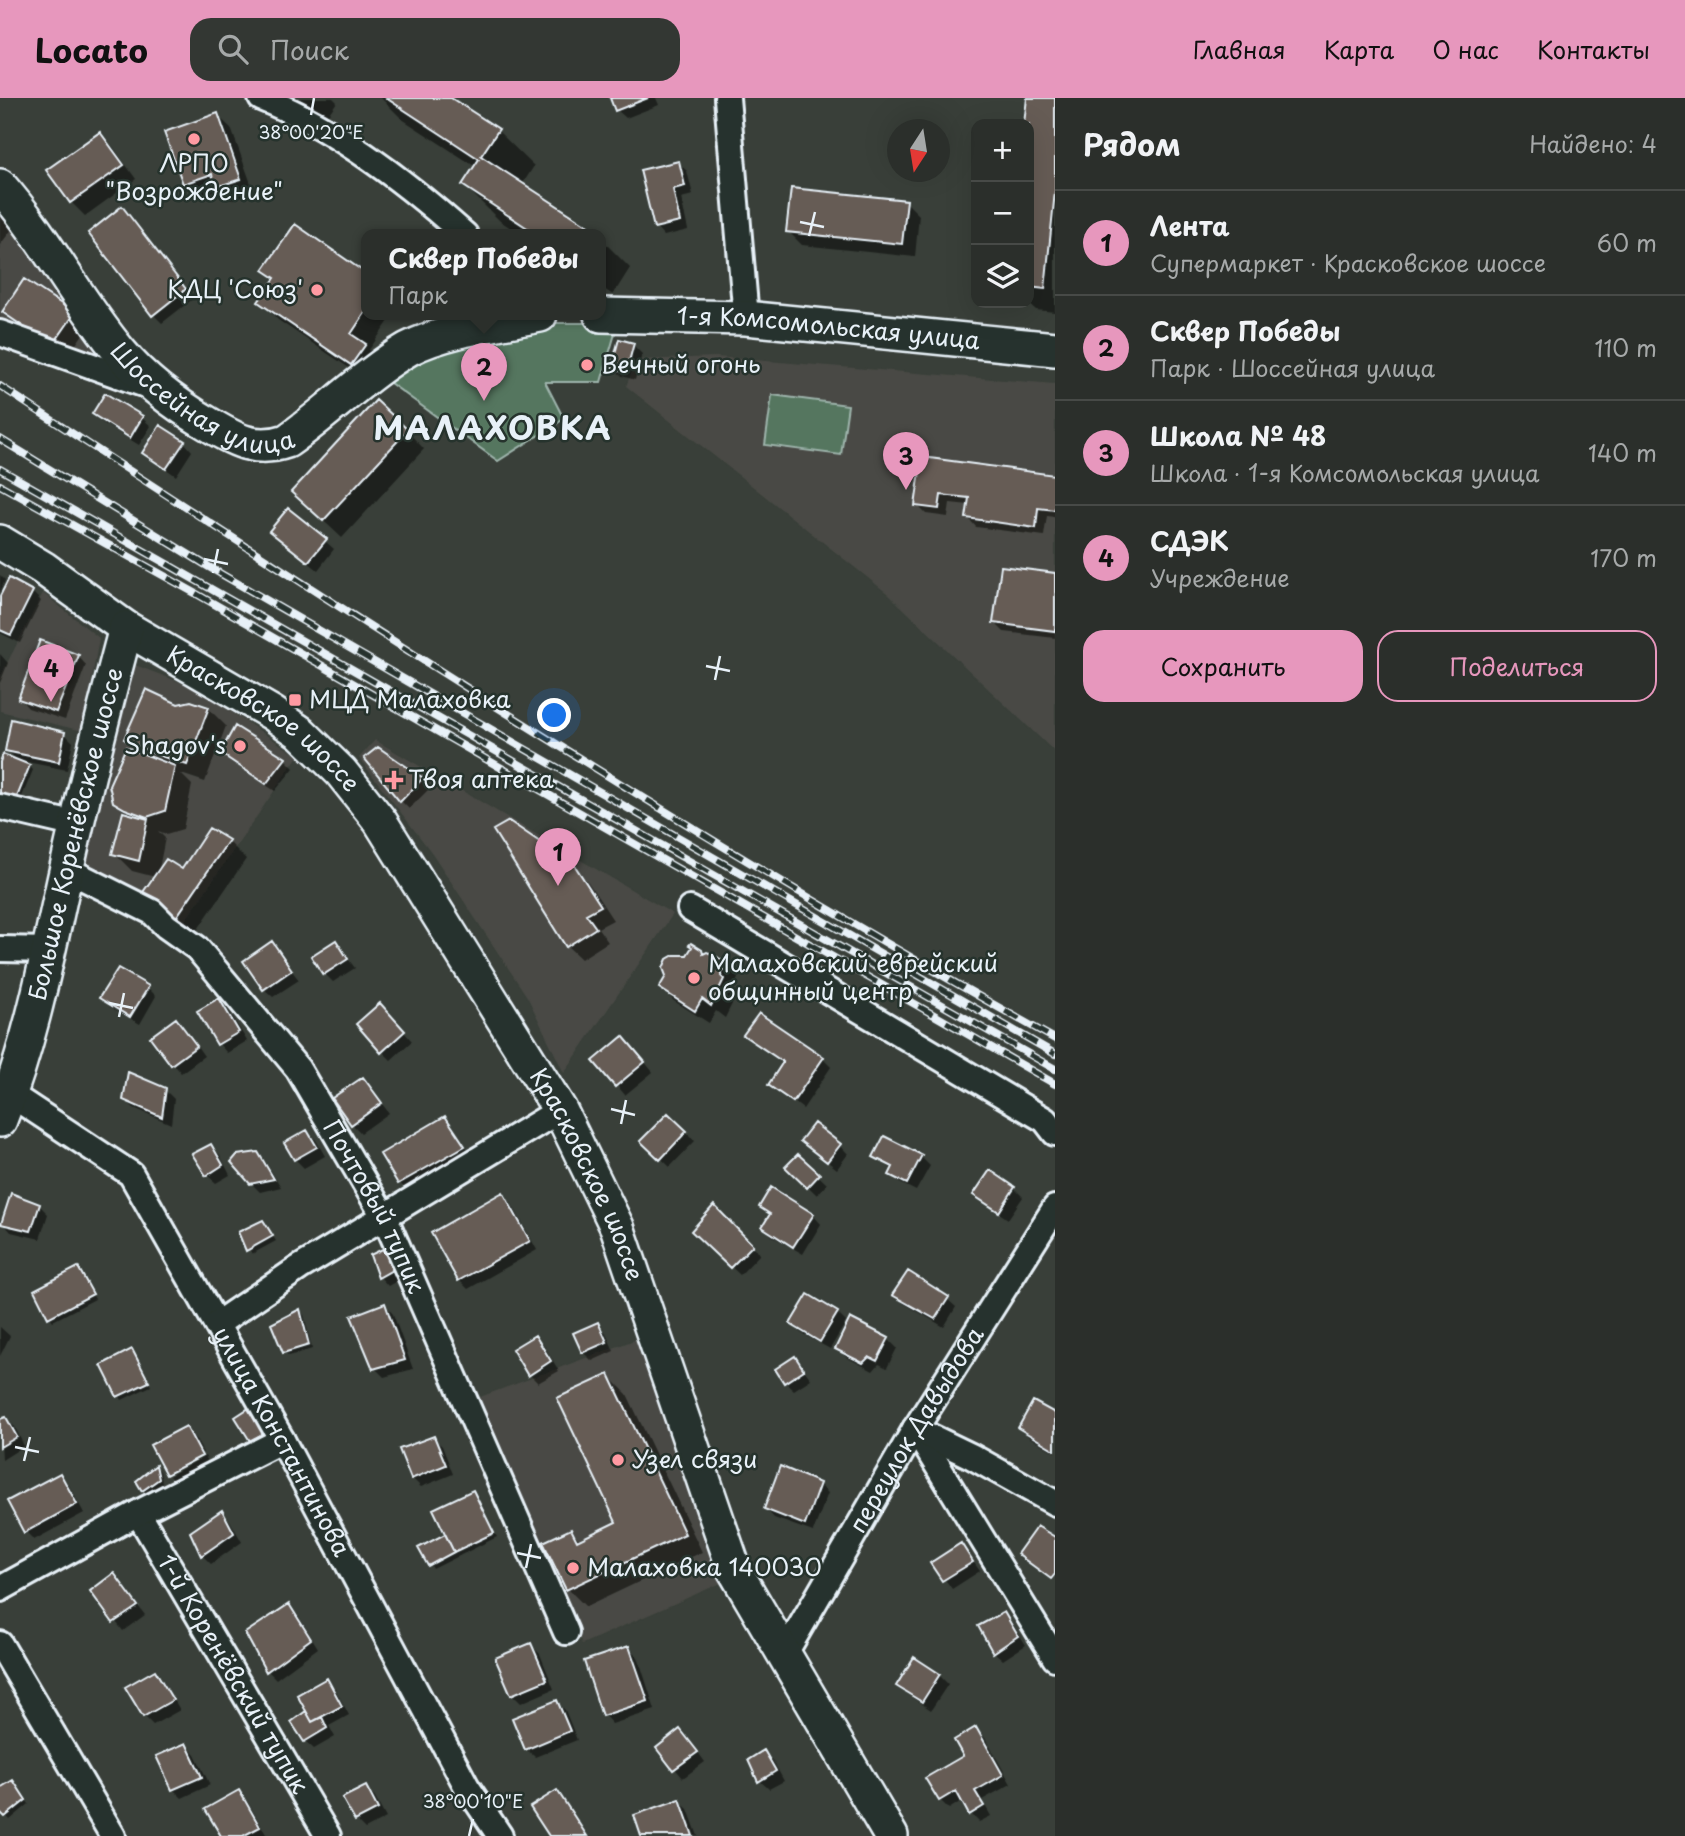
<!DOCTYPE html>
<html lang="ru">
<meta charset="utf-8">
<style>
:root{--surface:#2b2f2b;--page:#333733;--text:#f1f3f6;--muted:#a6a9a9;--line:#474a47;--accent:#e797bd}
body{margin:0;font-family:"Playpen Sans",sans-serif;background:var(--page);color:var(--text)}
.controls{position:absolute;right:21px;top:21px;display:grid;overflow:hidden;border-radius:14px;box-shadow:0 7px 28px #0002}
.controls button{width:63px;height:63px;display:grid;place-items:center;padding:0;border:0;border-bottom:2px solid var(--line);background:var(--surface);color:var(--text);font:35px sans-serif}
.compass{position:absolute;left:887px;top:21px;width:63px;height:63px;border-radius:50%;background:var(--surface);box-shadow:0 7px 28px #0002;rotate:192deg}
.you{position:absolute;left:555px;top:618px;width:24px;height:24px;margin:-18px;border:5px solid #fff;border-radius:50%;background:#1a73e8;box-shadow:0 0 0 10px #1a73e833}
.badge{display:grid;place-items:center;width:46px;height:46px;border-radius:50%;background:var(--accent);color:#111;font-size:23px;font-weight:700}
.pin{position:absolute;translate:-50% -58px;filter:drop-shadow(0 2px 4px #0008)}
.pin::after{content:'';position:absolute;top:37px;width:24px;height:21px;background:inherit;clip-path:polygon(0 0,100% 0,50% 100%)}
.popup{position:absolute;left:361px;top:131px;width:245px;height:91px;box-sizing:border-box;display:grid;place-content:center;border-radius:14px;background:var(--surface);filter:drop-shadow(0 2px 5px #0005);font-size:23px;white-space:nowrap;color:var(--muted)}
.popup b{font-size:26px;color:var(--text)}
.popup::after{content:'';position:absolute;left:50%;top:100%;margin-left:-14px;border:14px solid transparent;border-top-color:var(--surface)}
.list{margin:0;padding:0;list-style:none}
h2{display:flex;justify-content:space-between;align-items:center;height:91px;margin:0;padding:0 28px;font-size:30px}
h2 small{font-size:23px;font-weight:400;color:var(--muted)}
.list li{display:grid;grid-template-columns:46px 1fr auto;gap:21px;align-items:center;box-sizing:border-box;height:105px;padding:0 28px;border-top:2px solid var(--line)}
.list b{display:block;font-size:26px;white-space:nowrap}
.list p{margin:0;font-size:23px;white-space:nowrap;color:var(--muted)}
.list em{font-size:23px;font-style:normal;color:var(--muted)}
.actions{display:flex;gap:14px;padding:21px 28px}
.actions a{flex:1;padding:16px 0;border:2px solid var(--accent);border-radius:21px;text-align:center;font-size:24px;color:var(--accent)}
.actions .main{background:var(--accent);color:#111}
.icon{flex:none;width:38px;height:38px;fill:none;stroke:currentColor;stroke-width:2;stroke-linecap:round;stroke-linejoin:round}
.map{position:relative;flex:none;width:1055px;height:1738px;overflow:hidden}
header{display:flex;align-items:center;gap:42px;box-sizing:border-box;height:98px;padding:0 35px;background:var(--accent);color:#111}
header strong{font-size:33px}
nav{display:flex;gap:38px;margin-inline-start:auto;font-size:24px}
.search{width:490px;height:63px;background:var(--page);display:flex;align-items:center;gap:18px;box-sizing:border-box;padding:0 24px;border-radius:21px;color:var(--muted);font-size:26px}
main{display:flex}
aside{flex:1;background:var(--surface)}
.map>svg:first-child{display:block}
.built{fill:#494a45}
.green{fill:#55765f;stroke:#9eb4ac;stroke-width:2}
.shadow{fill:#0007}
.building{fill:#665b55;stroke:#e8f1f8;stroke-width:2}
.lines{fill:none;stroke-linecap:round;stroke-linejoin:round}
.street-casing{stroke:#e8f1f8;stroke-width:30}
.secondary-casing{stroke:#e8f1f8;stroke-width:38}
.street{stroke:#26332d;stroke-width:24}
.secondary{stroke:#26332d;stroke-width:33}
.rail-casing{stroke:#e8f1f8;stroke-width:8}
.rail{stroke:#26332d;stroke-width:5;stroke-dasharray:16;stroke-linecap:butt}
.ticks{fill:none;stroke:#e8f1f8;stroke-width:2.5}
.poi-dot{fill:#ff9aa2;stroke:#26332d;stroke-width:2.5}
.labels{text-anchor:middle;stroke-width:5;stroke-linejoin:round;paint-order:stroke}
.poi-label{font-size:24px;fill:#e8f1f8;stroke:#26332d;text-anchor:start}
.street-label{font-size:24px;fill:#e8f1f8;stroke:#26332d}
.district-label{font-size:32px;font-weight:bold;letter-spacing:2px;fill:#e8f1f8;stroke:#26332d}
.ticks-label{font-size:18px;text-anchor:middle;fill:#e8f1f8;stroke:#26332d;stroke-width:5;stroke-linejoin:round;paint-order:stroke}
</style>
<header>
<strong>Locato</strong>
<div class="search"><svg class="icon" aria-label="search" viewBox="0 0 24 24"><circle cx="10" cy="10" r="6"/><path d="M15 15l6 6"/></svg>Поиск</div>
<nav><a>Главная</a><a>Карта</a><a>О нас</a><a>Контакты</a></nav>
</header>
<main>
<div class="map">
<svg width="1055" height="1738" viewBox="0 0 1055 1738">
<rect width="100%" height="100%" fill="#393f39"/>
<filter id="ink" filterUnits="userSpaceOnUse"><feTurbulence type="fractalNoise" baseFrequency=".0143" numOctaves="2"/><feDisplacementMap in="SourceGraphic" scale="14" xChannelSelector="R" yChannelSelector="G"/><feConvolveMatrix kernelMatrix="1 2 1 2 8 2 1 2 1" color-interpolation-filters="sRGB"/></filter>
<g filter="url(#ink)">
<path class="built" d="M0 100 122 275 0 231Z
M716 259 1055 286V654L887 495 626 288 637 262Z
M43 495 99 540 83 633 0 613V579Z
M135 567 195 590 298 658 181 829 80 770Z
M375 642 673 816 564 975 528 900 432 755 359 660Z
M640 1240 728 1482 582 1546 480 1299Z"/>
<path class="green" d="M544 225H618L601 284H545L564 321 498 363 386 282 435 252Z
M772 297 848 307 841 357 765 347Z"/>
<path class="shadow" d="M281 0H333L337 4 320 28Z
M381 0H448L498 33 534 68 522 87 597 137H522L500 123 464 87 476 69 402 21Z
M612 0H656L659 7 626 20 617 12Z
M1028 0H1055V214L1036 212 1028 205 1029 26H1026Z
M217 17 231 30 254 94 231 102 220 91 198 98 185 85Z
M100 36 113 49 136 81 85 118 71 104 48 72Z
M678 65 687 73 693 97 681 100 688 132 664 138 656 129Z
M906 104 919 117 915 159 802 147 788 133Z
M0 111 16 126 0 147Z
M122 111 194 200 162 225 153 216Z
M601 141 630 170 613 197 601 189Z
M266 172 367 178V217H393L369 252 382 265 370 284 278 222 261 204 276 182Z
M4 214 74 216 87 230 67 260 18 227Z
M633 247 642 256 635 282 622 278 613 270Z
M106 297 142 320 151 328 139 347 103 325 94 316Z
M407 333 424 351 342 440 312 412Z
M184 344 192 353 176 378 144 355Z
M923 361 1055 379V419L1047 418 1044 438 976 429 968 420 969 407 950 405 948 419 926 416 917 407Z
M280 442 325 443 334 451 318 472Z
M1055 476V540L1004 534 995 525Z
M0 477 5 482 0 494Z
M32 494 41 503 20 545 0 535V501Z
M0 556 8 565 0 585Z
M78 558 86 567 65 622 28 610 20 601Z
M178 607 208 610 226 628 205 684 181 676 192 687 183 731 166 736 158 733 165 740 158 776 183 773 228 743 246 761 194 837 161 815 155 779 132 773 114 755 129 718 114 703 143 657 126 641Z
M64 635 73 644 67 672 17 662 7 652Z
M378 652 422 682 430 690 409 711 401 703Z
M222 655 285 661 294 670 275 693 231 664Z
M0 668H29L33 672 17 711Z
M574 769 588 784 613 822 598 830 608 844 581 861 567 848Z
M336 845 355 870 333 884 325 876Z
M271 846 299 882 273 899 264 891Z
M701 853 725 866 738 880 733 893 737 896 725 920 716 913 709 925 674 903 661 890 688 859Z
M148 890 156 898 140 926 110 909 102 900Z
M219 902 228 911 247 943 227 955 219 946 200 914Z
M388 916 412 943 391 962 382 953Z
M185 931 204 958 181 975 153 940Z
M746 937 823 961 831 969 803 1011 770 986 784 966Z
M632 949 653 974 625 997 596 963Z
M363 981 389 1015 361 1035 352 1026Z
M165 992 174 1001 171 1026 134 1010 125 1002Z
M668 1017 695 1043 670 1069 643 1043Z
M445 1020 453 1029 472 1057 408 1094 400 1085Z
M307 1034 316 1042 325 1058 304 1070 295 1061Z
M885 1040 921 1059 930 1068 916 1093 900 1085 891 1076 893 1072 875 1058Z
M840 1047 848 1056 837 1071 811 1051Z
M211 1048 220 1057 230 1077 216 1085 207 1077Z
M257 1056 266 1065 281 1089 260 1094 251 1085Z
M798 1058 827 1086 817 1097 788 1069Z
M1014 1090 1023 1099 1008 1121 984 1105 975 1097Z
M502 1097 511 1105 537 1152 468 1191 459 1182Z
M39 1107 48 1116 40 1141 11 1134 3 1125Z
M761 1109 813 1117 821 1126 803 1156 772 1138 764 1129 771 1118Z
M714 1110 760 1156 740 1177 693 1133Z
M263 1124 276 1143 252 1156 240 1135Z
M387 1152 402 1180 388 1188 380 1179Z
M78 1171 95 1201 53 1223 50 1219Z
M894 1197 947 1201 956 1209 944 1229 903 1205Z
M385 1207 393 1216 413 1271 384 1279 375 1270Z
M300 1213 304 1217 312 1251 289 1258 285 1254Z
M837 1215 846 1224 830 1251 801 1235 792 1226Z
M597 1226 606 1235 614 1253 592 1263 583 1254Z
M0 1229 10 1238 0 1258Z
M535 1240 544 1248 559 1273 538 1285 529 1276Z
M888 1241 897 1250 887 1270 879 1266 873 1273 846 1259 837 1250Z
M132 1253 151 1288 122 1302 103 1267Z
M795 1260 811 1281 794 1292 785 1284Z
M609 1278 627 1296 702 1454 586 1509 568 1491 571 1433 581 1443 618 1425Z
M249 1312 258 1321 272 1344 260 1351 251 1342Z
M1055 1317V1354L1029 1339 1020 1330Z
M6 1321 15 1329 24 1348 2 1362 0 1323Z
M186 1330 195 1339 203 1355 168 1374V1377L152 1348Z
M433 1340 442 1348 453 1376 421 1389 412 1380Z
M205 1358 210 1367 176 1385 169 1378Z
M156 1369 160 1373 162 1385 147 1395 143 1392Z
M60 1377 68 1386 84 1415 34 1442 26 1434Z
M819 1386 828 1395 813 1434 774 1420 766 1411Z
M472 1394 497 1439 433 1471 421 1450 448 1437Z
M222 1414 230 1423 242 1444 211 1466 202 1457 192 1434Z
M961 1447 980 1473 952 1491 933 1465Z
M114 1477 145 1517 123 1533 92 1493Z
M288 1508 297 1516 318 1550 276 1581 268 1573Z
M1004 1516 1012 1525 1026 1547 1003 1562 994 1554Z
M531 1547 540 1556 554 1591 521 1605 512 1596Z
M629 1550 638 1559 655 1612 612 1626 604 1617Z
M155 1574 163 1583 180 1612 153 1627 144 1618 128 1590Z
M939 1577 948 1586 931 1612 907 1596 898 1588Z
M326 1583 335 1591 349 1617 329 1628 335 1639 314 1651 305 1643Z
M556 1604 565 1612 577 1642 535 1659 526 1651Z
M976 1631 985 1640 1011 1686 982 1702 991 1718 979 1724 971 1716 963 1702 949 1711 940 1702 966 1659Z
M689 1642 705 1664 683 1680 658 1650Z
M186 1647 195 1656 210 1687 182 1700 173 1691Z
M764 1655 773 1663 784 1683 769 1691 760 1683 750 1662Z
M17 1689 29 1706 10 1722 0 1711V1692Z
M365 1690 374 1698 386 1720 365 1731 356 1722Z
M239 1694 247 1703 267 1738H223Z
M557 1694 565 1703 588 1738H551Z
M679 1703 688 1711 698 1738H643Z"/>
<path class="building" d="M386 0H451L499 31 481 58 596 133 593 137H538L462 87 479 61Z
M610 0H648L615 13Z
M1027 0H1055V93L1045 191 1029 189V26H1024Z
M218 15 241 81 216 89 212 76 183 86 164 34Z
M100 34 124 67 70 105 46 72Z
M679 63 685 88 673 91 680 124 654 130 640 72Z
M791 90 907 102 902 146 786 134Z
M122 108 186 191 152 218 88 135Z
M295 126 367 176V212L351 236 366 246 351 267 258 204 275 180 263 172Z
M24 181 75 215 52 248 2 214Z
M619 241 634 245 626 275 611 270Z
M105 295 143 318 130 340 92 316Z
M376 302 408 332 323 423 291 394Z
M160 327 185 343 166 371 142 355Z
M922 359 1055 377V412L1038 410 1036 430 966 420 969 400 941 397 939 411 915 408Z
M288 410 327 441 308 464 269 433Z
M1001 468 1055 475V533L993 525Z
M9 480 33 493 11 537 0 532V498Z
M40 542 79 557 56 614 18 601Z
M146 591 178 606 191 603 209 609 187 667 152 655 124 641Z
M11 621 65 634 59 664 5 653Z
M235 628 286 660 266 686 220 655Z
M126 649 175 668 165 713 147 719 125 711 113 704 109 687Z
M378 649 423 680 400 704 364 660Z
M3 656 30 667 13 709 0 703V664Z
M123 714 148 721 139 763 112 756Z
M509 723 575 768 601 808 586 816 596 830 566 849 493 732Z
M209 730 229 742 175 821 141 797 166 761 182 771Z
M336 842 348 861 323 877 311 858Z
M272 843 292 872 263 892 243 863Z
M691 845 702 852 703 856 707 854 712 856V862L717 859 726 865 721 878 724 881 711 908 702 901 695 913 659 890 666 878 663 870 667 861 674 857H687L692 849 689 847Z
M118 870 149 888 130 919 99 900Z
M219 900 239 934 217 947 197 913Z
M380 905 405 933 381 955 356 926Z
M759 915 824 959 793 1004 768 987 783 964 743 937Z
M176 920 197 948 171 967 150 939Z
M623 938 645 964 615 989 593 963Z
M128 974 166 990 162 1019 123 1002Z
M363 979 382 1005 351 1027 332 1000Z
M668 1015 687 1033 660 1062 640 1043Z
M445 1018 465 1048 398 1086 380 1056Z
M814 1025 841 1046 827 1064 800 1043Z
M307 1032 317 1049 294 1062 284 1045Z
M884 1038 922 1057 907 1086 889 1077 893 1069 873 1059Z
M211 1046 223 1067 206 1078 192 1056Z
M258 1054 274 1081 250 1086 231 1064 237 1057Z
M798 1056 820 1076 807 1090 785 1069Z
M990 1072 1015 1089 999 1114 973 1097Z
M771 1089 814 1116 793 1149 762 1129 770 1116 759 1109Z
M503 1094 530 1143 458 1183 431 1135Z
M11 1095 40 1106 31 1133 1 1126Z
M714 1107 753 1147 730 1170 691 1133Z
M263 1122 273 1138 246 1153 238 1134Z
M387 1149 394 1171 378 1180 370 1157Z
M78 1169 93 1196 48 1220 34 1192Z
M908 1173 949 1199 935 1221 892 1197Z
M808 1196 838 1214 820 1244 790 1226Z
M385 1205 405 1262 373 1271 351 1218Z
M300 1211 309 1247 283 1255 271 1226Z
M850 1220 889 1240 877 1263 869 1259 863 1265 835 1251Z
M598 1224 607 1244 582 1255 573 1235Z
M535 1237 551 1263 528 1278 512 1251Z
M132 1251 149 1284 117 1299 101 1267Z
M795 1258 804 1272 784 1285 775 1271Z
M609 1276 685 1436 566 1492 543 1444 571 1431 577 1443 616 1424 557 1300Z
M1033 1303 1055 1315V1352L1018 1330Z
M249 1310 264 1335 250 1343 235 1319Z
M6 1319 17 1339 0 1349V1321Z
M186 1328 202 1358 166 1377 150 1347Z
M434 1338 446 1367 411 1381 399 1351Z
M156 1367 159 1381 142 1393 136 1383Z
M780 1368 820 1385 805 1427 764 1411Z
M60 1375 77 1406 24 1435 7 1403Z
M473 1392 494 1435 454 1454 433 1411Z
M222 1412 234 1435 201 1458 190 1434Z
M1037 1428 1055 1439V1476L1051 1481 1017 1456Z
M445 1436 454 1454 428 1468 418 1450Z
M961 1445 973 1464 942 1483 930 1465Z
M114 1475 138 1508 113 1525 90 1493Z
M289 1506 311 1541 266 1574 245 1535Z
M1004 1514 1018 1538 993 1555 978 1528Z
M531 1545 547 1582 511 1597 495 1560Z
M629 1548 648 1603 602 1618 584 1563Z
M914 1559 940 1576 922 1604 896 1588Z
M155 1572 173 1602 143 1619 125 1589Z
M327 1580 342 1608 312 1624 297 1597Z
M557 1602 570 1633 525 1652 512 1620Z
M306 1613 312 1624 322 1619 327 1630 304 1644 291 1624Z
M976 1629 1003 1677 975 1693 984 1708 969 1717 956 1693 939 1703 925 1680 963 1658 954 1642Z
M680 1631 698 1654 673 1672 656 1650Z
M186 1645 202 1679 172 1692 156 1658Z
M764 1652 776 1673 758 1684 748 1662Z
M13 1682 26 1702 5 1719 0 1714V1690Z
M366 1688 378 1711 355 1723 342 1700Z
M239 1692 260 1729 243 1738H221L205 1711Z
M557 1692 587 1738H549L530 1709Z
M680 1701 693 1738H641L634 1717Z"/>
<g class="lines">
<defs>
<g id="street">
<path d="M261 0C336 30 405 83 465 137"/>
<path d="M727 0 746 220"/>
<path d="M0 235 151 289"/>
<path d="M0 709 77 727"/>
<path id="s1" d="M66 771 152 814 166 828 197 850 298 971 385 1120 566 1534"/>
<path d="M690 811 1045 1022 1055 1035"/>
<path d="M0 851 50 852"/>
<path id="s2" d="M10 996 131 1076 282 1342 467 1689 500 1738"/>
<path d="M217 1226 299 1170 560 1012"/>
<path d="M915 1331 1055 1560"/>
<path d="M915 1331 971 1358 1055 1405"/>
<path id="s3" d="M138 1415 328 1738"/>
<path d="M0 1491 138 1415 282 1342"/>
<path d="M0 1546 113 1738"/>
<path id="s4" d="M784 1557 915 1331 1055 1110"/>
</g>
<g id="secondary">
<path id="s5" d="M0 88C46 140 76 201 120 254 144 283 175 306 207 325 235 342 255 354 287 343 327 315 367 275 408 251 443 232 501 225 540 217"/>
<path id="s6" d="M601 217 746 220 1055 251"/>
<path id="s7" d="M0 444 43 470 126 530 272 615 301 635 341 674 380 723 560 1012 617 1129 734 1471 891 1738"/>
<path id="s8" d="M0 1022C32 941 48 854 67 769 85 689 105 609 126 530"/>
</g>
</defs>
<use href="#street" class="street-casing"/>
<use href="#secondary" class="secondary-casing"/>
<use href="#street" class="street"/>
<use href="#secondary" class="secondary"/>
<defs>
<path id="rail" d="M0 288C346 515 693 740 1055 941
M0 341 209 469 1055 956
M0 371 1055 971
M0 387 195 495 1055 986"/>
</defs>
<use href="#rail" class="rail-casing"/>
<use href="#rail" class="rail"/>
</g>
</g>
<path class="ticks" d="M311 17 314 0M800 124 824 129M809 138 815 114M204 461 228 466M213 475 218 451M706 568 730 573M715 582 720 558M109 905 133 910M119 919 124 895M611 1011 635 1017M621 1026 626 1002M15 1349 39 1354M24 1363 30 1339M517 1455 541 1460M526 1470 531 1446M469 1738 473 1721"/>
<g class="poi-dot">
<circle cx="194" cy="41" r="7"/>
<circle cx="317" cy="192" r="7"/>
<circle cx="587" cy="267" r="7"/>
<rect x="288" y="595" width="14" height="14" rx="3.5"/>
<circle cx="240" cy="648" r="7"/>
<path d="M390.5 671.5h7v7h7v7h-7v7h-7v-7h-7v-7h7z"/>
<circle cx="694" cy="880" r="7"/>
<circle cx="618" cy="1362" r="7"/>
<circle cx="573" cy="1470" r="7"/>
</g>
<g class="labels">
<g class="poi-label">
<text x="194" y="74" text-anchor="middle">ЛРПО<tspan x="194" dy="28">"Возрождение"</tspan></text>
<text x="303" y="200" text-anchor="end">КДЦ 'Союз'</text>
<text x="601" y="275">Вечный огонь</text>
<text x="309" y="610">МЦД Малаховка</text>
<text x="226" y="656" text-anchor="end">Shagov's</text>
<text x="408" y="690">Твоя аптека</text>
<text x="708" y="874">Малаховский еврейский<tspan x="708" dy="28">общинный центр</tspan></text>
<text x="632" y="1370">Узел связи</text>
<text x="587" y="1478">Малаховка 140030</text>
</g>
<g class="street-label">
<text dy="8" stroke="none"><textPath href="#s6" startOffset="228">1-я Комсомольская улица</textPath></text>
<text dy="8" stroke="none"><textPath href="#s5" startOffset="304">Шоссейная улица</textPath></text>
<text dy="8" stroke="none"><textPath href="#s7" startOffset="318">Красковское шоссе</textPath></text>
<text dy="8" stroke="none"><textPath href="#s8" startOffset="296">Большое Коренёвское шоссе</textPath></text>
<text dy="8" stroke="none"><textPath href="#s7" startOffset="886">Красковское шоссе</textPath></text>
<text dy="8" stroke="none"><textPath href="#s1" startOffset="469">Почтовый тупик</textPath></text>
<text dy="8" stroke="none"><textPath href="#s4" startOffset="261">переулок Давыдова</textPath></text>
<text dy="8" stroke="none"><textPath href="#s2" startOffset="452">улица Константинова</textPath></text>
<text dy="8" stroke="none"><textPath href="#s3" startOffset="187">1-й Коренёвский тупик</textPath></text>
</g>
<g class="district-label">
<text x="493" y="342">МАЛАХОВКА</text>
</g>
</g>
<g class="ticks-label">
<text x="311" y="41">38°00'20"E</text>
<text x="473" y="1710">38°00'10"E</text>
</g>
</svg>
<div class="controls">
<button>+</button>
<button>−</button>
<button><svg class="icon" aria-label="layers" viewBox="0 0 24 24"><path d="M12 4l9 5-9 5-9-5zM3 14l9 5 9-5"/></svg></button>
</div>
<svg class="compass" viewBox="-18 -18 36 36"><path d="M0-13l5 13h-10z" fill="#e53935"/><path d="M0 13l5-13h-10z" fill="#a6a9a9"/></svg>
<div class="you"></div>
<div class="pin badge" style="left:558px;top:788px">1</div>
<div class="pin badge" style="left:484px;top:303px">2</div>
<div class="popup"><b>Сквер Победы</b>Парк</div>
<div class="pin badge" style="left:906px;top:392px">3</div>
<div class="pin badge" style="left:51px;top:604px">4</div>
</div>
<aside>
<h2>Рядом<small>Найдено: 4</small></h2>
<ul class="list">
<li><span class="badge">1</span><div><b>Лента</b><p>Супермаркет · Красковское шоссе</p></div><em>60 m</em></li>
<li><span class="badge">2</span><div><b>Сквер Победы</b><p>Парк · Шоссейная улица</p></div><em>110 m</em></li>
<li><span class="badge">3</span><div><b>Школа № 48</b><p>Школа · 1-я Комсомольская улица</p></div><em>140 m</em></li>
<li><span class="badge">4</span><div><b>СДЭК</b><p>Учреждение</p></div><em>170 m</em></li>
</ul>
<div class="actions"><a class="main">Сохранить</a><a>Поделиться</a></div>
</aside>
</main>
